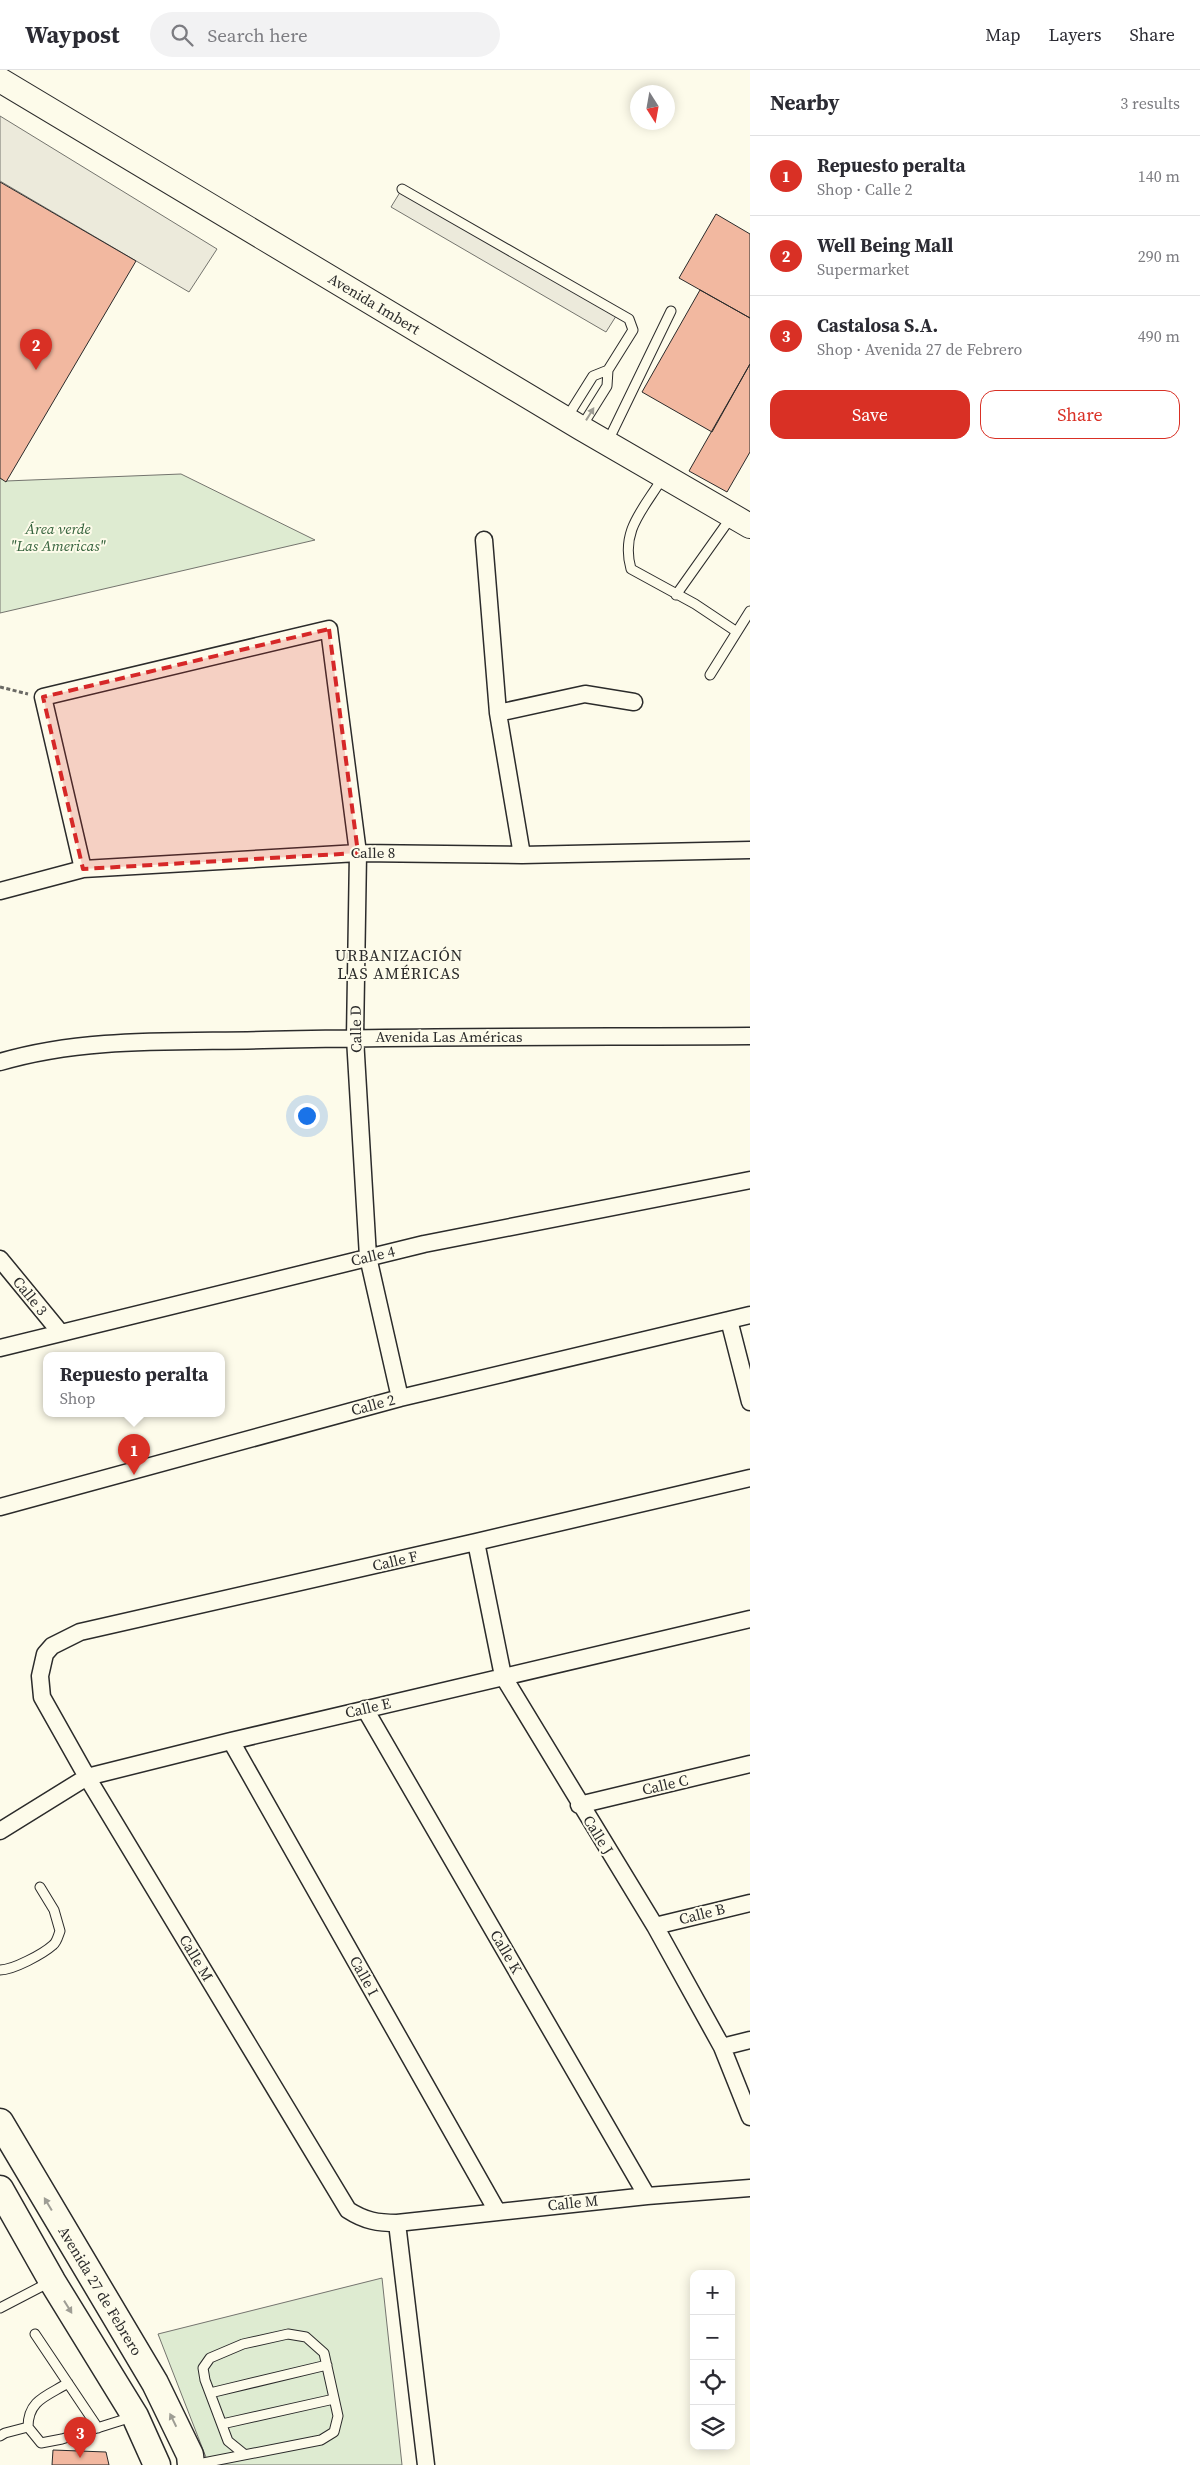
<!DOCTYPE html>
<meta charset="utf-8">
<style>
:root{--surface:#fff;--page:#f2f2f3;--text:#2b2b33;--muted:#7c7c81;--line:#e1e1e2;--accent:#d93025}
body{margin:0;font-family:"Source Serif 4",serif;background:var(--page);color:var(--text)}
.controls{position:absolute;right:15px;bottom:15px;display:grid;overflow:hidden;border-radius:10px;box-shadow:0 2px 12px #0003}
.controls button{width:45px;height:45px;display:grid;place-items:center;padding:0;border:0;border-bottom:1px solid var(--line);background:var(--surface);color:var(--text);font:25px sans-serif}
.compass{position:absolute;left:630px;top:15px;width:45px;height:45px;border-radius:50%;background:var(--surface);box-shadow:0 2px 12px #0003;rotate:169deg}
.you{position:absolute;left:306px;top:1045px;width:18px;height:18px;margin:-12px;border:4px solid #fff;border-radius:50%;background:#1a73e8;box-shadow:0 0 0 8px #1a73e833}
.badge{display:grid;place-items:center;width:32px;height:32px;border-radius:50%;background:var(--accent);color:#fff;font-size:16px;font-weight:700}
.pin{position:absolute;translate:-50% -41px;filter:drop-shadow(0 1px 2px #0008)}
.pin::after{content:'';position:absolute;top:26px;width:18px;height:15px;background:inherit;clip-path:polygon(0 0,100% 0,50% 100%)}
.popup{position:absolute;left:43px;top:1282px;width:182px;height:65px;box-sizing:border-box;display:grid;place-content:center;border-radius:10px;background:var(--surface);filter:drop-shadow(0 1px 4px #0005);font-size:16px;white-space:nowrap;color:var(--muted)}
.popup b{font-size:19px;color:var(--text)}
.popup::after{content:'';position:absolute;left:50%;top:100%;margin-left:-10px;border:10px solid transparent;border-top-color:var(--surface)}
.list{margin:0;padding:0;list-style:none}
h2{display:flex;justify-content:space-between;align-items:center;height:65px;margin:0;padding:0 20px;font-size:21px}
h2 small{font-size:16px;font-weight:400;color:var(--muted)}
.list li{display:grid;grid-template-columns:32px 1fr auto;gap:15px;align-items:center;box-sizing:border-box;height:80px;padding:0 20px;border-top:1px solid var(--line)}
.list b{display:block;font-size:19px;white-space:nowrap}
.list p{margin:0;font-size:16px;white-space:nowrap;color:var(--muted)}
.list em{font-size:16px;font-style:normal;color:var(--muted)}
.actions{display:flex;gap:10px;padding:15px 20px}
.actions a{flex:1;padding:11px 0;border:1px solid var(--accent);border-radius:15px;text-align:center;font-size:18px;color:var(--accent)}
.actions .main{background:var(--accent);color:#fff}
.icon{flex:none;width:28px;height:28px;fill:none;stroke:currentColor;stroke-width:2;stroke-linecap:round;stroke-linejoin:round}
.map{position:relative;flex:none;width:750px;height:2395px;overflow:hidden}
header{display:flex;align-items:center;gap:30px;box-sizing:border-box;height:70px;padding:0 25px;background:var(--surface);border-bottom:1px solid var(--line)}
header strong{font-size:24px}
nav{display:flex;gap:28px;margin-inline-start:auto;font-size:18px}
.search{width:350px;height:45px;background:var(--page);display:flex;align-items:center;gap:12px;box-sizing:border-box;padding:0 18px;border-radius:28px;color:var(--muted);font-size:19px}
main{display:flex}
aside{flex:1;background:var(--surface)}
.map>svg:first-child{display:block}
.green{fill:#deebd1;stroke:#74746e}
.parking{fill:#eceadb;stroke:#74746e}
.building{fill:#f2b8a0;stroke:#2b2b2b}
.lines{fill:none;stroke-linecap:round;stroke-linejoin:round}
.service-casing{stroke:#2b2b2b;stroke-width:11}
.minor-casing{stroke:#2b2b2b;stroke-width:19}
.secondary-casing{stroke:#2b2b2b;stroke-width:26}
.primary-casing{stroke:#2b2b2b;stroke-width:29}
.path{stroke:#6a6964;stroke-width:3;stroke-dasharray:4 2.5;stroke-linecap:butt}
.service{stroke:#fdfbea;stroke-width:9}
.minor{stroke:#fdfbea;stroke-width:16}
.secondary{stroke:#fdfbea;stroke-width:24}
.primary{stroke:#fdfbea;stroke-width:26}
.oneway{fill:#9e9d94}
.marked{fill:#d62828;fill-opacity:0.2;stroke:#d62828;stroke-width:4;stroke-dasharray:10 6;stroke-linejoin:round}
.labels{text-anchor:middle;stroke-width:4;stroke-linejoin:round;paint-order:stroke}
.street-label{font-size:15px;fill:#2b2b2b;stroke:#fdfbea}
.park-label{font-size:15px;font-style:italic;fill:#34623c;stroke:#fdfbea}
.neighbourhood-label{font-size:16px;letter-spacing:1px;fill:#2b2b2b;stroke:#fdfbea}
</style>
<header>
<strong>Waypost</strong>
<div class="search"><svg class="icon" aria-label="search" viewBox="0 0 24 24"><circle cx="10" cy="10" r="6"/><path d="M15 15l6 6"/></svg>Search here</div>
<nav><a>Map</a><a>Layers</a><a>Share</a></nav>
</header>
<main>
<div class="map">
<svg width="750" height="2395" viewBox="0 0 750 2395">
<rect width="100%" height="100%" fill="#fdfbea"/>
<path class="green" d="M181 404 315 470 0 543V408L6 411Z
M382 2208 402 2395H209L158 2264Z"/>
<path class="parking" d="M0 46 217 179 189 222 0 111Z
M402 119 618 243 606 262 391 137Z"/>
<path class="building" d="M0 112 136 191 6 412 0 408Z
M716 144 750 164V248L679 208Z
M700 220 750 248V294L712 362 642 322Z
M750 294V382L727 422 689 401Z
M53 2380 106 2382 109 2395H52Z"/>
<g class="lines">
<defs>
<path id="service" d="M402 119 629 249 633 260 608 300 607 316 582 356
M566 349 593 306 608 300
M608 371 671 241
M663 407C644 439 620 460 631 499L695 534 737 562
M676 525 732 446
M710 605 750 541
M0 1900C13 1900 43 1884 53 1875 57 1872 58 1866 60 1861L54 1840 40 1817
M0 2238 50 2212
M35 2264 98 2358
M210 2323 327 2295
M222 2354 334 2329
M28 2357C28 2330 47 2326 68 2313
M0 2366 5 2363 28 2357 41 2373 62 2369 132 2347
M193 2395 321 2370 334 2362 338 2346 324 2283 306 2267 288 2264 243 2274 210 2288 203 2298 205 2310 228 2371 244 2384"/>
<path id="minor" d="M484 470 498 643 522 785
M498 643 585 624 634 632
M83 799 43 627 329 559 358 783 355 968 368 1187 400 1328
M0 821 83 799 358 783 522 785 750 780
M0 992C84 967 175 972 263 970 425 966 588 967 750 966
M0 1189 60 1262
M729 1250 750 1332
M0 1278 424 1174 750 1110
M750 1408 476 1472 80 1562 52 1576 45 1584 40 1606 42 1627 87 1707 348 2140C365 2151 378 2153 397 2153L647 2126 750 2118
M0 1437 400 1328 750 1245
M476 1472 503 1606 655 1856 722 1977 750 2047
M365 1639 647 2126
M231 1671 497 2141
M579 1735 750 1694
M0 1761 87 1707 231 1671 750 1549
M655 1856 750 1833
M722 1977 750 1970
M397 2153 426 2395"/>
<path id="secondary" d="M0 10 581 358 750 456"/>
<path id="primary" d="M0 2052 155 2313 190 2385 191 2395
M0 2119 52 2211 135 2346 157 2395"/>
</defs>
<use href="#service" class="service-casing"/>
<use href="#minor" class="minor-casing"/>
<use href="#secondary" class="secondary-casing"/>
<use href="#primary" class="primary-casing"/>
<path class="path" d="M0 617 28 624"/>
<use href="#service" class="service"/>
<use href="#minor" class="minor"/>
<use href="#secondary" class="secondary"/>
<use href="#primary" class="primary"/>
</g>
<defs><path id="oneway-solid" d="M-6-.8H1V-3.2L6.5 0L1 3.2V.8H-6Z" transform="scale(1.25)"/></defs>
<g class="oneway">
<use href="#oneway-solid" transform="translate(590 344) rotate(-58)"/>
<use href="#oneway-solid" transform="translate(48 2134) rotate(-121)"/>
<use href="#oneway-solid" transform="translate(68 2237) rotate(58)"/>
<use href="#oneway-solid" transform="translate(173 2350) rotate(-116)"/>
</g>
<path class="marked" d="M329 559 358 783 83 799 43 627Z"/>
<g class="labels">
<g class="street-label">
<text transform="translate(374 234) rotate(31)" y="5">Avenida Imbert</text>
<text x="373" y="788">Calle 8</text>
<text transform="translate(356 959) rotate(-91)" y="5">Calle D</text>
<text x="449" y="972">Avenida Las Américas</text>
<text transform="translate(373 1186) rotate(-13)" y="5">Calle 4</text>
<text transform="translate(30 1226) rotate(51)" y="5">Calle 3</text>
<text transform="translate(373 1335) rotate(-15)" y="5">Calle 2</text>
<text transform="translate(395 1491) rotate(-13)" y="5">Calle F</text>
<text transform="translate(368 1638) rotate(-13)" y="5">Calle E</text>
<text transform="translate(665 1715) rotate(-13)" y="5">Calle C</text>
<text transform="translate(598 1765) rotate(58)" y="5">Calle J</text>
<text transform="translate(702 1844) rotate(-14)" y="5">Calle B</text>
<text transform="translate(506 1882) rotate(60)" y="5">Calle K</text>
<text transform="translate(196 1888) rotate(59)" y="5">Calle M</text>
<text transform="translate(364 1906) rotate(61)" y="5">Calle I</text>
<text transform="translate(573 2133) rotate(-6)" y="5">Calle M</text>
<text transform="translate(100 2221) rotate(59)" y="5">Avenida 27 de Febrero</text>
</g>
<g class="park-label">
<text x="58" y="464">Área verde<tspan x="58" dy="17">"Las Americas"</tspan></text>
</g>
<g class="neighbourhood-label">
<text x="399" y="891">URBANIZACIÓN<tspan x="399" dy="18">LAS AMÉRICAS</tspan></text>
</g>
</g>
</svg>
<div class="controls">
<button>+</button>
<button>−</button>
<button><svg class="icon" aria-label="locate" viewBox="0 0 24 24"><circle cx="12" cy="12" r="6"/><path d="M12 2v4M12 18v4M2 12h4M18 12h4"/></svg></button>
<button><svg class="icon" aria-label="layers" viewBox="0 0 24 24"><path d="M12 4l9 5-9 5-9-5zM3 14l9 5 9-5"/></svg></button>
</div>
<svg class="compass" viewBox="-18 -18 36 36"><path d="M0-13l5 13h-10z" fill="#e53935"/><path d="M0 13l5-13h-10z" fill="#7c7c81"/></svg>
<div class="you"></div>
<div class="pin badge" style="left:134px;top:1405px">1</div>
<div class="popup"><b>Repuesto peralta</b>Shop</div>
<div class="pin badge" style="left:36px;top:300px">2</div>
<div class="pin badge" style="left:80px;top:2388px">3</div>
</div>
<aside>
<h2>Nearby<small>3 results</small></h2>
<ul class="list">
<li><span class="badge">1</span><div><b>Repuesto peralta</b><p>Shop · Calle 2</p></div><em>140 m</em></li>
<li><span class="badge">2</span><div><b>Well Being Mall</b><p>Supermarket</p></div><em>290 m</em></li>
<li><span class="badge">3</span><div><b>Castalosa S.A.</b><p>Shop · Avenida 27 de Febrero</p></div><em>490 m</em></li>
</ul>
<div class="actions"><a class="main">Save</a><a>Share</a></div>
</aside>
</main>
